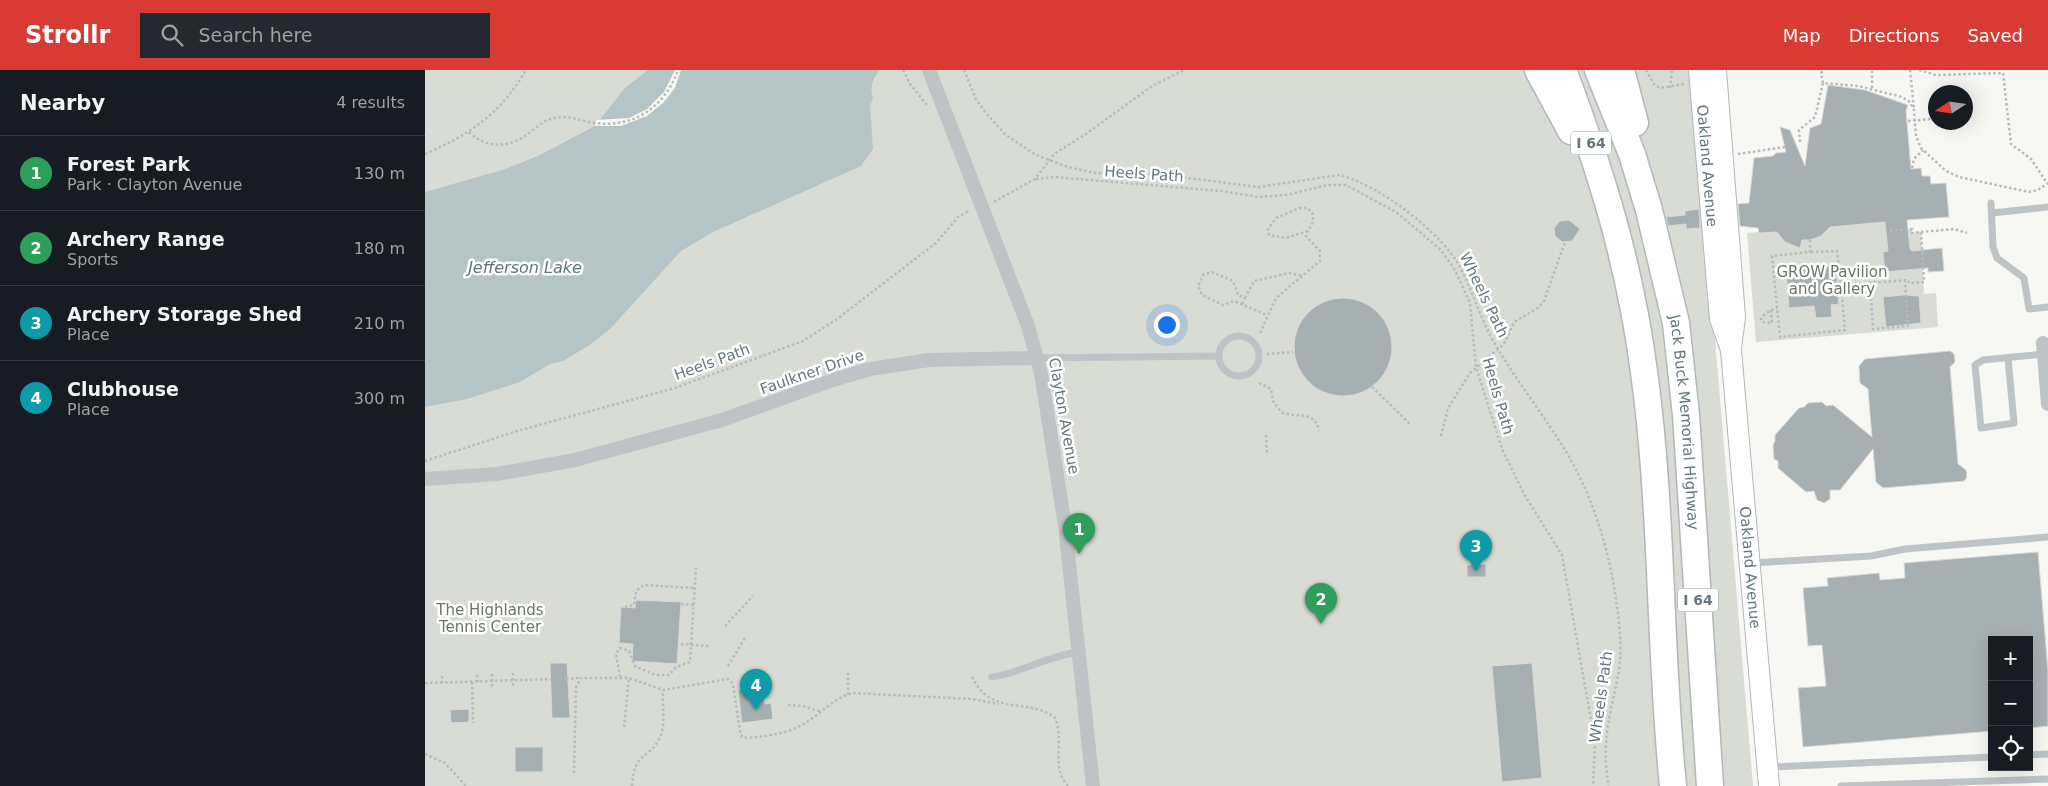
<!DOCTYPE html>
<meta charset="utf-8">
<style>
:root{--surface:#171b24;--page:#242831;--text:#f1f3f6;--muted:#9ea1a6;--line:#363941;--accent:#d73b34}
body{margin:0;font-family:"DejaVu Sans",sans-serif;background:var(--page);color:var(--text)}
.controls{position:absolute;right:15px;bottom:15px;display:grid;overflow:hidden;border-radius:0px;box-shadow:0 5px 20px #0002}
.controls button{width:45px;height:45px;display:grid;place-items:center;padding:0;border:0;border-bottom:1px solid var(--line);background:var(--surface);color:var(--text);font:25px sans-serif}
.compass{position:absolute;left:1503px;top:15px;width:45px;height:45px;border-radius:50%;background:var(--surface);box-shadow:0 5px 20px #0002;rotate:258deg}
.you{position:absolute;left:741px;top:254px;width:18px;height:18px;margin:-12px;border:4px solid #fff;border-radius:50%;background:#1a73e8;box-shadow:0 0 0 8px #1a73e833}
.badge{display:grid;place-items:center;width:32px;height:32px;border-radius:50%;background:var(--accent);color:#fff;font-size:16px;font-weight:700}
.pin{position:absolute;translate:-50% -41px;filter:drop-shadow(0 1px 2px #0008)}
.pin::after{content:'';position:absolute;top:26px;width:18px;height:15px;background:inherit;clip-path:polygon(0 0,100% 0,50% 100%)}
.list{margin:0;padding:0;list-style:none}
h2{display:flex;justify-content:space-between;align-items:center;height:65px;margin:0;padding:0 20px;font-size:21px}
h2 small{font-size:16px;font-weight:400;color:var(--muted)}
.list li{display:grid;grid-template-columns:32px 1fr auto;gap:15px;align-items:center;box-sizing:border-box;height:75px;padding:0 20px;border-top:1px solid var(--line)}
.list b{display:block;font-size:19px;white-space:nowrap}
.list p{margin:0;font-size:16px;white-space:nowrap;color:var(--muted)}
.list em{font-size:16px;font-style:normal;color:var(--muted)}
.icon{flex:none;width:28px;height:28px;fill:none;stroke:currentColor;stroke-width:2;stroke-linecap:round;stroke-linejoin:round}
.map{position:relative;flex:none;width:1623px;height:716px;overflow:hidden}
header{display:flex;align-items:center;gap:30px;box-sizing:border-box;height:70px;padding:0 25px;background:var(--accent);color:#fff}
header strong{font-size:24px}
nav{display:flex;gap:28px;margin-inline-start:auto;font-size:18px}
.search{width:350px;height:45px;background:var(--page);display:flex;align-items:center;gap:12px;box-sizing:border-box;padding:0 18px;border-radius:0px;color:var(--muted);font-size:19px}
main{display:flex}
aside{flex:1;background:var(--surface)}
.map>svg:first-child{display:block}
.green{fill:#d8dcd4}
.water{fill:#b5c4c6}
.pier{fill:#f7f7f4}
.building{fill:#a6b0b3;stroke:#d9d8d7}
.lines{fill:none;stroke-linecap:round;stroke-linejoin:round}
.secondary-casing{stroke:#b1b8bb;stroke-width:22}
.highway-casing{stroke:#b2b7b9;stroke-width:29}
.path{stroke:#b7bbbd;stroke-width:2.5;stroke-dasharray:2.5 2.5;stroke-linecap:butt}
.lane{stroke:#bec4c6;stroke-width:7}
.street{stroke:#bec4c6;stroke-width:14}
.secondary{stroke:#fff;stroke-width:20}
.highway{stroke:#fff;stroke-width:26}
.labels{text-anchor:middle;stroke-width:5;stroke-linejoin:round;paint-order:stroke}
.shield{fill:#fff;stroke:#92a0a4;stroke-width:1}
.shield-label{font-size:14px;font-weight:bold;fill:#64777d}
.street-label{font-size:15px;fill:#64777d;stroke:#fff}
.park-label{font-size:15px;fill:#6a7663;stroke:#fff}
.water-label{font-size:16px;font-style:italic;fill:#5f7678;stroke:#fff}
</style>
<header>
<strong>Strollr</strong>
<div class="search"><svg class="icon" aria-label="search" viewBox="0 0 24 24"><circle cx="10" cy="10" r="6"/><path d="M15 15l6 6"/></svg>Search here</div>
<nav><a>Map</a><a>Directions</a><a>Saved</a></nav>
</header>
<main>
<aside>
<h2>Nearby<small>4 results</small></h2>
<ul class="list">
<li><span class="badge" style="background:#2e9e5b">1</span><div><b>Forest Park</b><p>Park · Clayton Avenue</p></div><em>130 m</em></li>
<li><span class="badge" style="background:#2e9e5b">2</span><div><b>Archery Range</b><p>Sports</p></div><em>180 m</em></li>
<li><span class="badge" style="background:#0f9aa8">3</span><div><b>Archery Storage Shed</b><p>Place</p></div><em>210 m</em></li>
<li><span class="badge" style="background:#0f9aa8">4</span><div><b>Clubhouse</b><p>Place</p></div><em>300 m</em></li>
</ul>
</aside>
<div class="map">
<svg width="1623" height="716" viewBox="0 0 1623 716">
<rect width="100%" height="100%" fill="#f7f7f4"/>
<path class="green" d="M0 0H1267L1328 716H0Z
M1463 152 1464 161 1487 159V163L1496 162 1499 224 1511 223 1513 257 1331 272 1322 163Z"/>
<path class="water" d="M223 0H454C448 10 444 17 448 29L445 35 448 79 436 96 288 162 256 181 185 259 163 276 138 291 125 294 95 312 42 329 0 337V122L77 100 113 86 170 56 200 18Z"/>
<path class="pier" d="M250 0H256L250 18 238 33 222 46 196 56H170L171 50 204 48 222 39 239 22Z"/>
<path class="building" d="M1403 15 1440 20 1483 35 1481 41 1486 99 1496 98 1497 106H1505L1506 114 1521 113 1524 147 1482 150 1485 179 1487 181 1517 178 1519 201 1503 202V198L1460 202 1458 182 1463 181 1460 152 1405 157 1396 166 1385 170H1377L1375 178 1360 172 1352 162 1334 163 1333 158 1315 156 1313 134 1324 133 1329 88 1348 86 1351 83 1361 82 1355 57 1365 60 1380 96 1385 58 1396 54Z
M1274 139 1275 158 1261 159V154L1243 156 1241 147 1260 145V141Z
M1144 150 1155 159 1147 171 1137 172 1130 166 1129 158 1135 151Z
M1411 196 1414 234 1406 235 1407 247 1391 248 1389 236 1364 238 1361 200Z
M1478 225 1494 226 1496 253 1461 257 1458 227Z
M869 277a49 49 0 1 1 98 0a49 49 0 1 1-98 0Z
M1525 281 1529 284 1530 292 1525 297 1533 394 1541 400 1542 407 1539 411 1458 418 1451 412 1448 379 1415 420H1405V429L1399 433 1392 430 1389 421 1381 422 1353 398V391L1349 389 1348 375 1350 371V365L1374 338 1379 337 1383 333 1397 332 1401 336 1408 335 1447 367 1443 319 1435 313 1434 296 1440 289Z
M1613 482 1623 601V656L1604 658V570H1567V661L1378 677 1373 618 1401 616 1397 575 1383 576 1378 518 1403 516 1402 508 1454 503 1455 510 1480 508 1479 493Z
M1061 494V507H1042V495Z
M211 530 256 532 252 594 207 591 208 574 194 573 196 537 210 538Z
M125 593H142L145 648H127Z
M1107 593 1117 708 1077 712 1067 596Z
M337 617 340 634 346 633 348 649 317 653 313 620Z
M44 639V652L26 653 25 640Z
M90 677H118V702H90Z"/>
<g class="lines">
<defs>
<g id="secondary">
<path id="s1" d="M1274 0 1295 249 1306 280 1344 716"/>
<path d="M1291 0 1310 247 1306 278"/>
</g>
<g id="highway">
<path d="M1113 0 1146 61"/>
<path d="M1138 0C1176 101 1205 194 1219 302 1238 439 1234 578 1248 716"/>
<path id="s2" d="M1173 0 1207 84 1224 140 1251 253 1261 345 1285 716"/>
<path d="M1196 0 1210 53"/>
</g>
</defs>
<use href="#secondary" class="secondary-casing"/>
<use href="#highway" class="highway-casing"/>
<path class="path" d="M478 0 485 14 502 35
M539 0 551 29 560 42 581 65 611 85 643 97 670 103 732 104 833 117 914 105C953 114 1016 162 1035 197 1049 224 1057 254 1073 279 1094 314 1119 346 1140 380 1169 428 1185 482 1192 537 1195 557 1197 580 1194 601 1186 642 1175 673 1184 716
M1221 0 1229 14 1235 18 1259 14
M1485 0 1489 38
M1494 0 1511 5 1578 3 1586 74 1606 89 1622 113
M1398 13 1396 3 1399 0
M1245 18 1247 0
M1447 18V0
M1483 51 1506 49
M44 62C61 79 84 78 103 64 111 58 118 50 129 48 143 45 156 51 170 53 209 58 240 37 253 0
M1375 72 1374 60 1390 47 1398 13 1433 16 1477 27 1485 32 1489 40 1491 66 1496 78 1521 101 1534 107 1604 122 1613 120 1623 113
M0 84C46 64 75 44 101 0
M1313 84 1360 77
M1487 98 1489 89 1498 80
M611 109 629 107 796 121 833 127 861 125 902 115H921L971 142 1016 180 1030 200 1045 233 1051 297 1077 379 1099 424 1137 485 1170 673 1168 716
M569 132 610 109 629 84 661 64 727 16 759 0
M874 138H883L888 144V152L883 161 861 168 844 165 843 159 851 148Z
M1496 162 1529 159 1542 163
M1385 170V182L1347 186 1355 267 1420 260 1416 215 1483 210 1484 213 1499 212 1496 162 1487 163V159L1463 161
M1386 182 1412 181 1416 215
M1445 213 1448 259 1483 256 1480 211
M820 228 829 211 864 203 878 206
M817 234 820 228 813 225 808 211 787 202 778 205 773 216 777 225 798 235 809 231 842 245
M1346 240 1347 253 1337 252 1336 249C1340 243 1345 240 1352 239
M835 263 851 228 895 191V181L879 164
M842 284 868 282
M834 313 846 319 848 331 856 342C871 349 890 339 894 361
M947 317 985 354
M841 365 842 385
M1016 366 1023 338 1045 303 1079 274 1089 252 1113 238 1119 231 1140 172
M0 391 92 361 250 318 378 271 412 249 511 173 533 147 545 140
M256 534 269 535
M200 537 209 535 211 521 219 515 270 518
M300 556 328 526
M256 574 284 576
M303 596 320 568
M88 603V616
M67 604V617
M52 605 53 612
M17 606V613
M195 607 191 584 195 578 204 581 210 596 230 605H244L251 597 265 592 271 498
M547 607C567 648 606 627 630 648 640 671 625 696 643 716
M141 609 154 608
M47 612 48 653
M0 613 128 609
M423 625V603
M363 635 378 636 397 642
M199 657 204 608
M0 684 20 693 41 716
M149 703 151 617 156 608H204L238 620 303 609 308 614 315 661 317 667 322 668C342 666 361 664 379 654 394 645 410 627 428 623L547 629 574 634
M207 716C209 680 224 691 235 667 241 654 237 635 238 620"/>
<path class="lane" d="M1566 133 1568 177 1572 188 1599 208 1604 239 1623 237
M1567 143 1623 137
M794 286a20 20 0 1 1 40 0a20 20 0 1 1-40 0Z
M613 288 793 286
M1583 288 1589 353 1556 358 1550 295 1558 290 1619 284
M1327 493 1446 486 1480 479 1623 467
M567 607C597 603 624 585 655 582
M1604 685 1623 684
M1345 697 1567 687
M1416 716 1623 709"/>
<path class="street" d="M504 0 603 256 616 303 640 456 668 716
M1618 273 1623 334
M0 409 72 404 150 390 297 350 408 310 445 299 504 290 613 288"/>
<use href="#secondary" class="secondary"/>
<use href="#highway" class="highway"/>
</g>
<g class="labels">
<g class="shield">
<rect x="1146" y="61.5" width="40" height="23" rx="4"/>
<rect x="1253" y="518.5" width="40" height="23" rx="4"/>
</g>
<g class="shield-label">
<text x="1166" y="78">I 64</text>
<text x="1273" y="535">I 64</text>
</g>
<g class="street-label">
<text dy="5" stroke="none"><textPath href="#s1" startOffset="96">Oakland Avenue</textPath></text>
<text transform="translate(719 104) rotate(4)" y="5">Heels Path</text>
<text transform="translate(1059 225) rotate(64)" y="5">Wheels Path</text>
<text transform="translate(287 292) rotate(-20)" y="5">Heels Path</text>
<text transform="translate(387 302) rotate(-19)" y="5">Faulkner Drive</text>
<text transform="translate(1073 326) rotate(74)" y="5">Heels Path</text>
<text transform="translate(639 346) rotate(80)" y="5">Clayton Avenue</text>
<text dy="5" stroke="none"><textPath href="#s2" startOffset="365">Jack Buck Memorial Highway</textPath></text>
<text dy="5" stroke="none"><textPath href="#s1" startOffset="501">Oakland Avenue</textPath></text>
<text transform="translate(1176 627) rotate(-82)" y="5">Wheels Path</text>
</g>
<g class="park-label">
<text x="1407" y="207">GROW Pavilion<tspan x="1407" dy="17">and Gallery</tspan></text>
<text x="65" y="545">The Highlands<tspan x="65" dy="17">Tennis Center</tspan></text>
</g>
<g class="water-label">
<text x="100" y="203">Jefferson Lake</text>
</g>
</g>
</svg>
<div class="controls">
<button>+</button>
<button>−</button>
<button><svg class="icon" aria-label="locate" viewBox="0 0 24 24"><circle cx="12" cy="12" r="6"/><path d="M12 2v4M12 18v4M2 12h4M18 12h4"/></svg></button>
</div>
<svg class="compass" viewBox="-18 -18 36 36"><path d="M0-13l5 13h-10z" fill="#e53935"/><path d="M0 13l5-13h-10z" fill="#9ea1a6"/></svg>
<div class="you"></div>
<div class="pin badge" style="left:654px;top:484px;background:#2e9e5b">1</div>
<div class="pin badge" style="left:896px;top:554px;background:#2e9e5b">2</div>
<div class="pin badge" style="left:1051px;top:501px;background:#0f9aa8">3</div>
<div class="pin badge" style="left:331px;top:640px;background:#0f9aa8">4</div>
</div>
</main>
